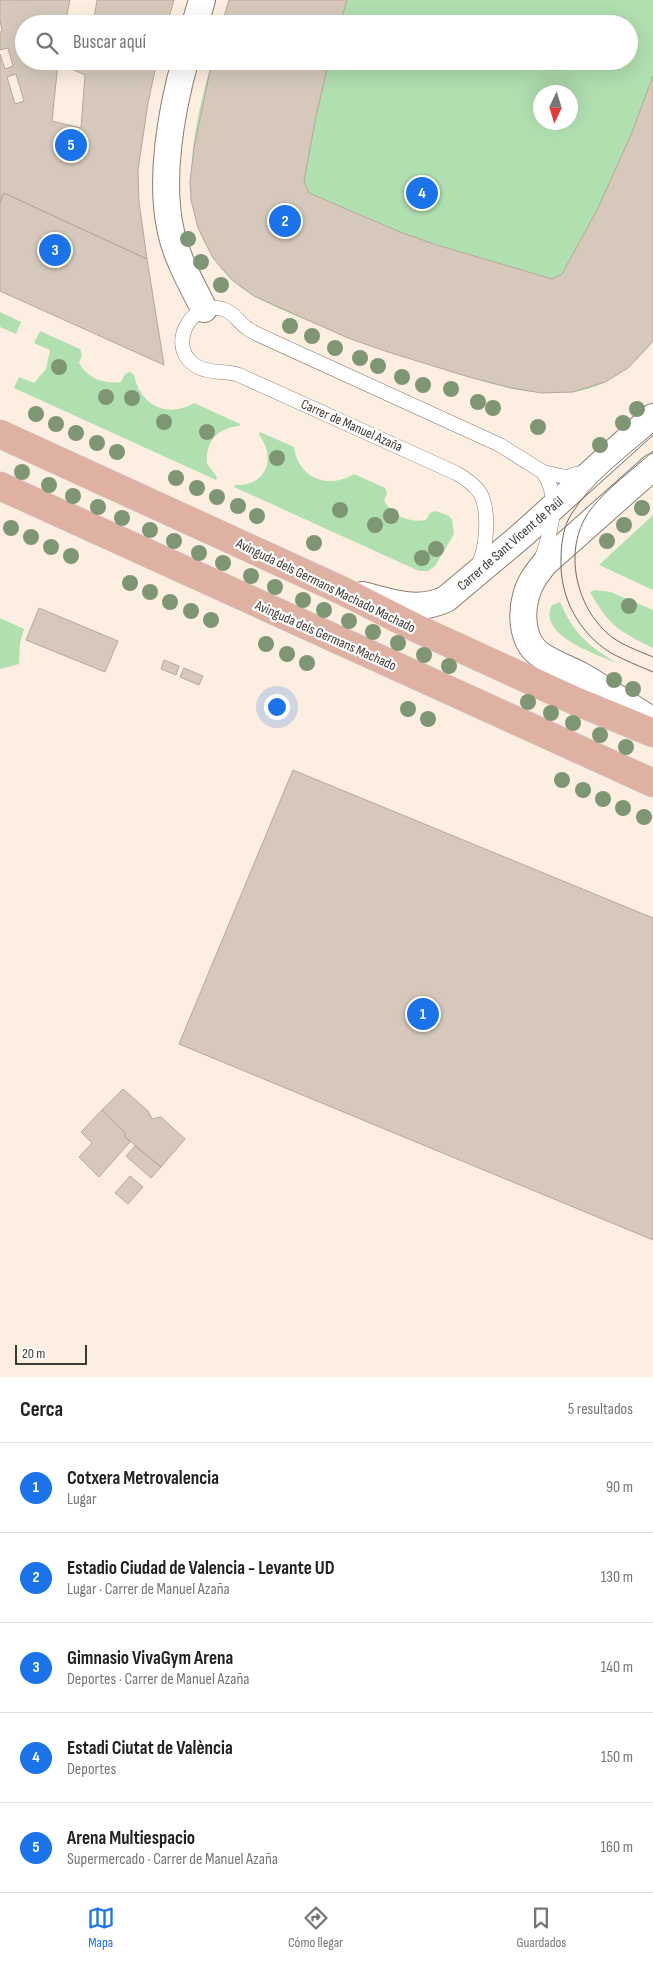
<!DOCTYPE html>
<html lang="es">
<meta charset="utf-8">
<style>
:root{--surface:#fff;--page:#f6f6f6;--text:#222;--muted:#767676;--line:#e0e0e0;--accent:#1a73e8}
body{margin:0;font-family:"Sofia Sans Condensed",sans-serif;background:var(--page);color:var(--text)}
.compass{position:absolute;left:533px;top:85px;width:45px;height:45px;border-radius:50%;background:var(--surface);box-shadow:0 5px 20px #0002;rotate:184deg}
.scale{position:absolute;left:15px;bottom:12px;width:72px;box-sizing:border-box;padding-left:5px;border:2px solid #3f3934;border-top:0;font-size:14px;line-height:18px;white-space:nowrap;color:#3f3934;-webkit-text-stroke:4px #fdfdfd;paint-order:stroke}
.you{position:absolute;left:276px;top:706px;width:18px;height:18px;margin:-12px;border:4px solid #fff;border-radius:50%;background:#1a73e8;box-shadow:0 0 0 8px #1a73e833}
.badge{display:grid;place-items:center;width:32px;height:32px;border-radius:50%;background:var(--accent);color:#fff;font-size:16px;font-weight:700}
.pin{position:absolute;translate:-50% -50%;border:2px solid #fff;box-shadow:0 1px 5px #0006}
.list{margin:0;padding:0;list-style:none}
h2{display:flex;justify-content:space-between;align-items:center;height:65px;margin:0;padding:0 20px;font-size:21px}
h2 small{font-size:16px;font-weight:400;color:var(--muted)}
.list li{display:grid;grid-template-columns:32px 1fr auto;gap:15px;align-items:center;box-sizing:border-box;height:90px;padding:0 20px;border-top:1px solid var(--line)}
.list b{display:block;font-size:19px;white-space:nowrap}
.list p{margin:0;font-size:16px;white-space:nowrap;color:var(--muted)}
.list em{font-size:16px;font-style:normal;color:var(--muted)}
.icon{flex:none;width:28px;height:28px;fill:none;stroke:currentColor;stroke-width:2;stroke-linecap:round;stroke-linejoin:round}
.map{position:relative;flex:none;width:653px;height:1377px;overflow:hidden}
.search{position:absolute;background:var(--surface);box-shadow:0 5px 20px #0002;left:15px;right:15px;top:15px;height:55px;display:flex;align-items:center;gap:12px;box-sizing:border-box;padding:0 18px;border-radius:28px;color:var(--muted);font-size:19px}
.sheet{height:515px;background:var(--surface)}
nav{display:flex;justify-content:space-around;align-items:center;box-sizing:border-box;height:70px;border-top:1px solid var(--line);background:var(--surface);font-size:14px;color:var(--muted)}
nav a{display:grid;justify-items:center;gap:2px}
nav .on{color:var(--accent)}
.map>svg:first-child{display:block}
.green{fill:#b0dfb0;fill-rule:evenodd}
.building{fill:#d6c9bc;stroke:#b5a89b;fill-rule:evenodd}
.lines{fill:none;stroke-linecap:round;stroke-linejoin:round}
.service-casing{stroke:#8a7d71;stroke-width:15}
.minor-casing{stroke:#8a7d71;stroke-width:28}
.primary-casing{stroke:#d5d3d2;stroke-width:29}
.service{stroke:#fff;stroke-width:14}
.minor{stroke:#fff;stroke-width:26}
.primary{stroke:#deb1a3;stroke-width:28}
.tram{stroke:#726a63;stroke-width:1}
.tree{fill:#7f9675}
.labels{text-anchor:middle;stroke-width:4.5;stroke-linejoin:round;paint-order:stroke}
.street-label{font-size:14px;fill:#3f3934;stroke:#fdfdfd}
</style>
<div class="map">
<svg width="653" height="1377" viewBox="0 0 653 1377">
<rect width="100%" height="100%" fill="#fceee0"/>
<path class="green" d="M229 0H653V341L651 344C631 368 604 389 572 392 528 397 484 382 442 369 398 355 354 340 311 322 288 312 263 303 243 289 226 276 212 259 203 239 179 188 197 114 212 61H629V24H222ZM540 92H570V122H540Z
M0 312 21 322 16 334 0 327Z
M40 331 80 349 82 355 79 363C88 379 104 384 121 382L125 374 130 372 134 375C140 405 167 419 194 403L240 424 239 426C217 428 205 442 207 464L217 477 216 480 14 388 19 377 34 383 46 369 50 350 34 343Z
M260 432 294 447C298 478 328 490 354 474L385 488 387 493 384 501C394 516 408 523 426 520L430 513 435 511 447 515 452 519 454 534 435 566 428 571H419L234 487 235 485C266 487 277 458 259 435Z
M653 515V590L599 565Z
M595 590 611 592 653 610V648C619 631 609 626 590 592Z
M560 602C574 634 587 645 617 663 598 655 536 635 552 605Z
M0 618 24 629 20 643 19 664 0 669Z"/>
<path class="building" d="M0 0H70L65 24H24V61H72L86 68 87 61H157L148 103 138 170 139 202 147 259 4 193 0 202V54L5 69 13 66 8 48 0 50V32L2 31 0 20ZM58 63 85 75 81 128 52 121ZM16 74 24 101 15 104 7 77Z
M97 0H174L167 24H93Z
M229 0H347L340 24H222Z
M212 61H329L316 116 304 181 309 193 400 232 437 245 552 279 562 274 597 210 631 135 653 76V341L628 368 605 382 573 392 542 393 511 388 469 377 388 352 348 338 254 296 231 279 213 258 198 228 191 200 190 182 194 148Z
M4 193 147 259 164 365 0 291V202Z
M39 608 118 641 105 672 26 640Z
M164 660 179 666 176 675 161 669Z
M184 668 203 676 199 685 180 677Z
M293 770 653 918V1240L179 1044Z
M123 1089 148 1111 152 1119 161 1117 185 1139 161 1167 124 1136 126 1134 102 1110Z
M102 1110 126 1134 124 1136 130 1142 99 1177 79 1157 92 1143 81 1132Z
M135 1146 161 1167 151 1178 126 1156Z
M130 1176 143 1187 128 1204 115 1193Z"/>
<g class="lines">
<defs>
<path id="service" d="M540 563C550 535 562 498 543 472
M477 567C487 551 490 510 480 493 474 484 465 478 456 473L239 375C226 370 211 374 198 367 165 350 189 299 223 309 235 313 238 322 247 328 250 331 254 332 257 334L500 445 543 472 566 477 584 472"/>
<path id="minor" d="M195 24 202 0
M185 61C171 112 159 180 171 232 177 259 192 285 204 309
M653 467 545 563C537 573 529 583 526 596 521 614 522 640 538 653 551 663 567 668 582 676 606 690 629 706 653 721
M362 595C392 602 417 613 446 599L521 536 653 417"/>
<path id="primary" d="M0 434 343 591 418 629 573 700 653 733
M0 486 653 783"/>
</defs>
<use href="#service" class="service-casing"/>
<use href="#minor" class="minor-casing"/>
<use href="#primary" class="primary-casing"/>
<use href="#service" class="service"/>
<use href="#minor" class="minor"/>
<use href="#primary" class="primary"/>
<path class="tram" d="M653 433C626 457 592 481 572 513 563 526 561 545 561 561 560 598 579 633 611 653 624 660 639 666 653 672
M653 451C633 470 608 487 591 509 563 546 574 602 606 632 618 644 637 650 653 657"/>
</g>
<g class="tree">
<circle cx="188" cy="239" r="8"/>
<circle cx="201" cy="262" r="8"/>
<circle cx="221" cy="285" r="8"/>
<circle cx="290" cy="326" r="8"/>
<circle cx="312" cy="336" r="8"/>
<circle cx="335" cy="348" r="8"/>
<circle cx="360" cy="358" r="8"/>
<circle cx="378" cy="366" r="8"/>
<circle cx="59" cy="367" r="8"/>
<circle cx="402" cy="377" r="8"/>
<circle cx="423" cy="385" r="8"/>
<circle cx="451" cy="389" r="8"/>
<circle cx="106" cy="397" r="8"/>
<circle cx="132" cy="398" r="8"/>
<circle cx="478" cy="402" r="8"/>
<circle cx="493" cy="408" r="8"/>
<circle cx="637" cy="409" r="8"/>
<circle cx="36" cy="414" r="8"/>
<circle cx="164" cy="422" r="8"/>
<circle cx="623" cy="423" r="8"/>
<circle cx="56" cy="424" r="8"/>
<circle cx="538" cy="427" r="8"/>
<circle cx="207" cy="432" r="8"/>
<circle cx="76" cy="433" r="8"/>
<circle cx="97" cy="443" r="8"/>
<circle cx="600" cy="445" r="8"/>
<circle cx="117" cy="452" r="8"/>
<circle cx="277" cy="458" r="8"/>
<circle cx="22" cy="472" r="8"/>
<circle cx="176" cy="478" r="8"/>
<circle cx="49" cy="485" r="8"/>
<circle cx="197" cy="488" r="8"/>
<circle cx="73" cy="496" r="8"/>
<circle cx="217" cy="497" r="8"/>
<circle cx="238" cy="506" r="8"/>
<circle cx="98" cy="507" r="8"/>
<circle cx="642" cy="508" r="8"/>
<circle cx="340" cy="510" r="8"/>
<circle cx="257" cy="516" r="8"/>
<circle cx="391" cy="516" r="8"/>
<circle cx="122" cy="518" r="8"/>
<circle cx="375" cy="525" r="8"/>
<circle cx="624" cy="525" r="8"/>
<circle cx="11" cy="528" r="8"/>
<circle cx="150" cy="530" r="8"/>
<circle cx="31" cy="537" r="8"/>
<circle cx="174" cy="541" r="8"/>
<circle cx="607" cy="541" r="8"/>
<circle cx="314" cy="543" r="8"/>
<circle cx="51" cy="547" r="8"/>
<circle cx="436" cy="549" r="8"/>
<circle cx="199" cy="553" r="8"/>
<circle cx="71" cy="556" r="8"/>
<circle cx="422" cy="558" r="8"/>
<circle cx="223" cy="563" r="8"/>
<circle cx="251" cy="576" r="8"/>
<circle cx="130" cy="583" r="8"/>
<circle cx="275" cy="587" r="8"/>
<circle cx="150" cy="592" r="8"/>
<circle cx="303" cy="600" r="8"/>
<circle cx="170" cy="602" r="8"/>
<circle cx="629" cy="606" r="8"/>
<circle cx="324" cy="610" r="8"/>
<circle cx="191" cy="611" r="8"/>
<circle cx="211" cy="620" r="8"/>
<circle cx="349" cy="621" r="8"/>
<circle cx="373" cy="632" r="8"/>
<circle cx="398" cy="643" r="8"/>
<circle cx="266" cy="644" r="8"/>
<circle cx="287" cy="654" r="8"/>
<circle cx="424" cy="655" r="8"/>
<circle cx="307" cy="663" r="8"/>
<circle cx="449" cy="666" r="8"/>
<circle cx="614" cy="680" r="8"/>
<circle cx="633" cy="689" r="8"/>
<circle cx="528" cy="702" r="8"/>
<circle cx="408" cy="709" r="8"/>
<circle cx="551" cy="713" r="8"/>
<circle cx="428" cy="719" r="8"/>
<circle cx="573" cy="723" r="8"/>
<circle cx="600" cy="735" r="8"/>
<circle cx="626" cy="747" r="8"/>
<circle cx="562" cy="780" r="8"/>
<circle cx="583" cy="790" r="8"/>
<circle cx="603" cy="799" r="8"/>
<circle cx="623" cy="808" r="8"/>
<circle cx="644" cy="817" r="8"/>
</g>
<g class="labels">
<g class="street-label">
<text transform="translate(352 425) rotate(24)" y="5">Carrer de Manuel Azaña</text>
<text transform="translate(510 543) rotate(-41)" y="5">Carrer de Sant Vicent de Paül</text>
<text transform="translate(326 585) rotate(26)" y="5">Avinguda dels Germans Machado Machado</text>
<text transform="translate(326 635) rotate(24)" y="5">Avinguda dels Germans Machado</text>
</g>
</g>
</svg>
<svg class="compass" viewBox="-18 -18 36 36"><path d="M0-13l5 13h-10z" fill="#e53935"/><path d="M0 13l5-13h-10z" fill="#767676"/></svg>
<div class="scale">20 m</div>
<div class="you"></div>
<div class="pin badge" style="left:423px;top:1014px">1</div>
<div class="pin badge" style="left:285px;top:221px">2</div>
<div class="pin badge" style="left:55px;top:250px">3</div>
<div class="pin badge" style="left:422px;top:193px">4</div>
<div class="pin badge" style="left:71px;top:145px">5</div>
<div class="search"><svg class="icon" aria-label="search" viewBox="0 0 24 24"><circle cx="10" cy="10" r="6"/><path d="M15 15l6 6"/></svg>Buscar aquí</div>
</div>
<section class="sheet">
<h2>Cerca<small>5 resultados</small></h2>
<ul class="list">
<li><span class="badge">1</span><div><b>Cotxera Metrovalencia</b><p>Lugar</p></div><em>90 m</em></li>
<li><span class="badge">2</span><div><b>Estadio Ciudad de Valencia - Levante UD</b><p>Lugar · Carrer de Manuel Azaña</p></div><em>130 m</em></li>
<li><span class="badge">3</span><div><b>Gimnasio VivaGym Arena</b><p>Deportes · Carrer de Manuel Azaña</p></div><em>140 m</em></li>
<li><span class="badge">4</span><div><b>Estadi Ciutat de València</b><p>Deportes</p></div><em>150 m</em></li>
<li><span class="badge">5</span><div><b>Arena Multiespacio</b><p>Supermercado · Carrer de Manuel Azaña</p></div><em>160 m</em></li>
</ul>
</section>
<nav>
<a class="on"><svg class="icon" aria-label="map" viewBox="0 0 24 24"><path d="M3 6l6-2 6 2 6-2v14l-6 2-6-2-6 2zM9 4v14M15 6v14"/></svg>Mapa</a>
<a><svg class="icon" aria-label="directions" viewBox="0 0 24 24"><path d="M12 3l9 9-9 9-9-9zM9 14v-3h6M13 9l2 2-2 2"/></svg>Cómo llegar</a>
<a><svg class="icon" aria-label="saved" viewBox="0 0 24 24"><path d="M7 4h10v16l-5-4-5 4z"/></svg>Guardados</a>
</nav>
